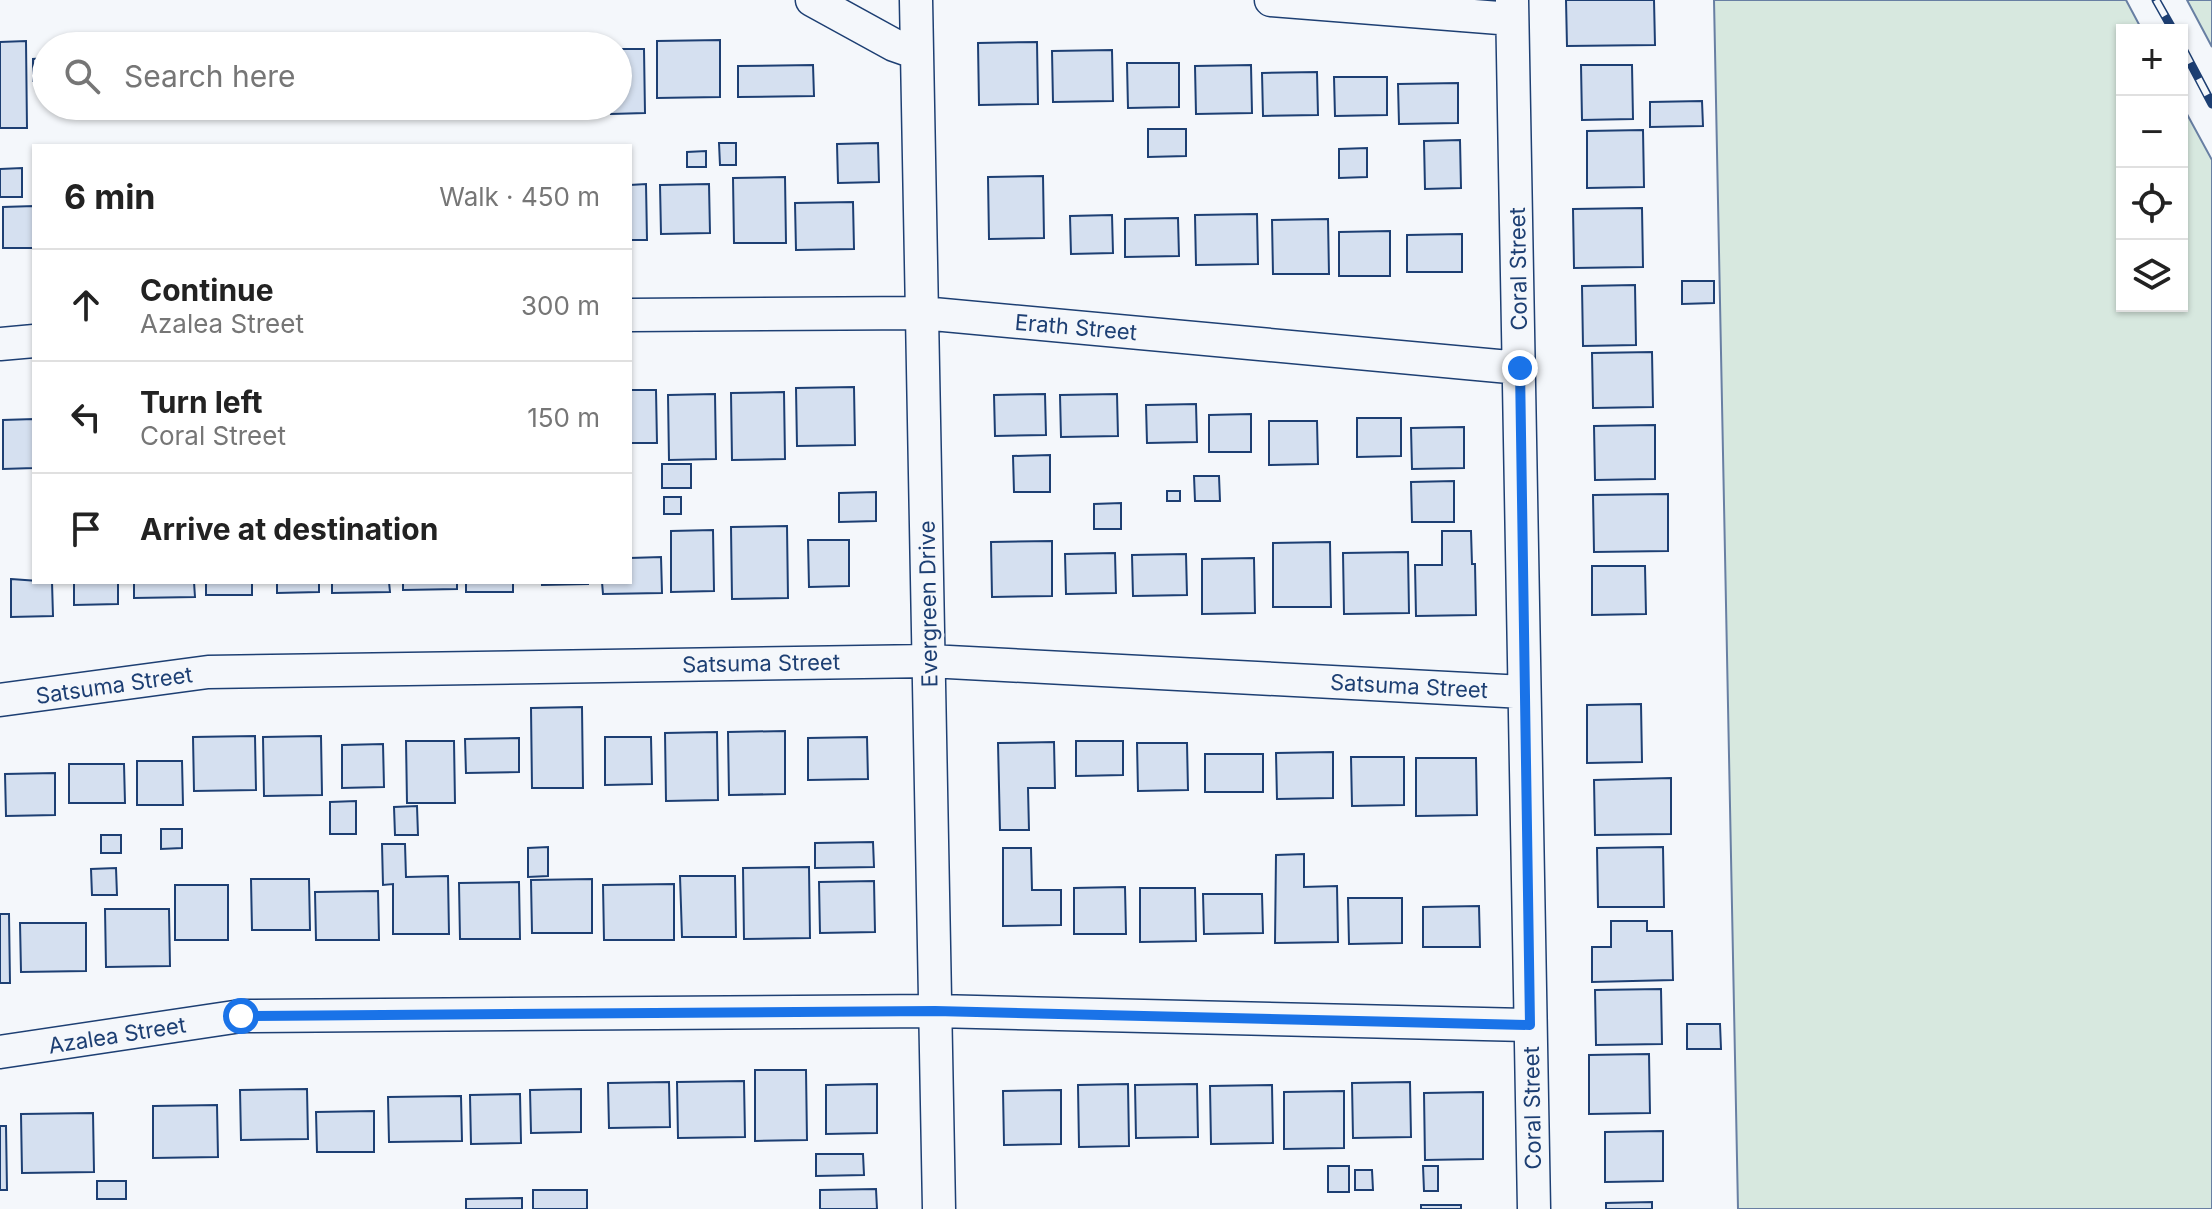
<!DOCTYPE html>
<meta charset="utf-8">
<style>
:root{--surface:#fff;--page:#f2f2f2;--text:#222;--muted:#767676;--line:#e0e0e0}
body{margin:0;font-family:Inter,sans-serif;background:var(--page);color:var(--text)}
.controls{position:absolute;right:24px;top:24px;display:grid;overflow:hidden;border-radius:0px;box-shadow:0 2px 6px #0004}
.controls button{width:72px;height:72px;display:grid;place-items:center;padding:0;border:0;border-bottom:2px solid var(--line);background:var(--surface);color:var(--text);font:40px sans-serif}
.stop{position:absolute;width:24px;height:24px;margin:-18px;border:6px solid #1a73e8;border-radius:50%;background:#fff}
.stop.end{background:#1a73e8;border-color:#fff;box-shadow:0 2px 8px #0008}
.list{margin:0;padding:0;list-style:none}
h2{display:flex;justify-content:space-between;align-items:center;height:104px;margin:0;padding:0 32px;font-size:34px}
h2 small{font-size:26px;font-weight:400;color:var(--muted)}
.list li{display:grid;grid-template-columns:52px 1fr auto;gap:24px;align-items:center;box-sizing:border-box;height:112px;padding:0 32px;border-top:2px solid var(--line)}
.list b{display:block;font-size:30px;white-space:nowrap}
.list p{margin:0;font-size:26px;white-space:nowrap;color:var(--muted)}
.list em{font-size:26px;font-style:normal;color:var(--muted)}
.icon{flex:none;width:44px;height:44px;fill:none;stroke:currentColor;stroke-width:2;stroke-linecap:round;stroke-linejoin:round}
.map{position:relative;flex:none;width:2212px;height:1209px;overflow:hidden}
.search{position:absolute;background:var(--surface);box-shadow:0 2px 6px #0004;left:32px;top:32px;width:600px;height:88px;display:flex;align-items:center;gap:20px;box-sizing:border-box;padding:0 28px;border-radius:44px;color:var(--muted);font-size:30px}
.panel{position:absolute;background:var(--surface);box-shadow:0 2px 6px #0004;left:32px;top:144px;width:600px;height:440px;border-radius:0px}
.map>svg:first-child{display:block}
.green{fill:#d7e8df;stroke:#687fa3;stroke-width:2}
.building{fill:#d5e0f0;stroke:#1d3f73;stroke-width:2}
.lines{fill:none;stroke-linecap:round;stroke-linejoin:round}
.minor-casing{stroke:#1d3f73;stroke-width:35}
.minor{stroke:#f4f7fb;stroke-width:32}
.rail-casing{stroke:#1d3f73;stroke-width:9}
.rail{stroke:#f4f7fb;stroke-width:6;stroke-dasharray:18;stroke-linecap:butt}
.route{stroke:#1a73e8;stroke-width:10}
.labels{text-anchor:middle;stroke-width:6;stroke-linejoin:round;paint-order:stroke}
.street-label{font-size:22px;fill:#1d3f73;stroke:#f4f7fb}
</style>
<div class="map">
<svg width="2212" height="1209" viewBox="0 0 2212 1209">
<rect width="100%" height="100%" fill="#f4f7fb"/>
<path class="green" d="M1714 0H2126L2142 30H2122V306H2182V105L2212 160V1209H1738Z
M2187 0H2212V47Z"/>
<path class="building" d="M1566 0H1654L1655 45 1567 46Z
M588 40V46H532V41Z
M720 40V97L657 98V41Z
M26 41 27 128H0V42Z
M267 42V46H205V43Z
M1037 42 1038 104 979 105 978 43Z
M358 44V46H289V45Z
M618 49H644L645 113 611 114V106H618Z
M1112 50 1113 101 1053 102 1052 51Z
M46 58V81H33V59Z
M1127 63H1179V107L1128 108Z
M813 65 814 96 738 97V66Z
M1251 65 1252 113 1196 114 1195 66Z
M1581 65H1632L1633 119 1582 120Z
M1317 72 1318 115 1263 116 1262 73Z
M1334 77H1387V115L1335 116Z
M1458 83V123L1399 124 1398 84Z
M1702 101 1703 126 1650 127V102Z
M207 106H268V113L207 114Z
M380 106H425V116L380 117Z
M1148 129H1186V156L1148 157Z
M1643 130 1644 187 1587 188V131Z
M1460 140 1461 188 1425 189 1424 141Z
M719 143H736V165H720Z
M878 143 879 182 838 183 837 144Z
M1367 148V177L1339 178V149Z
M706 151V167H687V152Z
M22 168V197H0V169Z
M1043 176 1044 238 989 239 988 177Z
M785 177 786 243H734L733 178Z
M646 184 647 240H630V185Z
M709 184 710 233 661 234 660 185Z
M853 202 854 249 796 250 795 203Z
M34 206V248H3V207Z
M1642 208 1643 267 1574 268 1573 209Z
M1257 214 1258 264 1196 265 1195 215Z
M1112 215 1113 253 1071 254 1070 216Z
M1178 218 1179 256 1125 257V219Z
M1328 219 1329 274H1273L1272 220Z
M1390 231V276H1339V232Z
M1462 234V272H1407V235Z
M1682 281H1714V303L1682 304Z
M1635 285 1636 345 1583 346 1582 286Z
M1652 352 1653 407 1593 408 1592 353Z
M854 387 855 445 797 446 796 388Z
M630 390H656L657 443H630Z
M784 392 785 459 732 460 731 393Z
M715 394 716 459 669 460 668 395Z
M1045 394 1046 435 995 436 994 395Z
M1117 394 1118 436 1061 437 1060 395Z
M1196 404 1197 442 1147 443 1146 405Z
M1251 414V452H1209V415Z
M1357 418H1401V456L1357 457Z
M34 419V468L3 469V420Z
M1269 421H1317L1318 464 1269 465Z
M1655 425V479L1595 480 1594 426Z
M1464 427V468L1412 469 1411 428Z
M1050 455V492H1014L1013 456Z
M662 464H691V488H662Z
M1194 476H1219L1220 501H1195Z
M1454 481V522H1412L1411 482Z
M1167 491H1180V501H1167Z
M876 492V521L839 522V493Z
M1668 494V551L1594 552 1593 495Z
M664 497H681V514H664Z
M1121 503V529H1094V504Z
M787 526 788 598 732 599 731 527Z
M713 530 714 591 671 592V531Z
M1442 531H1471L1472 564H1475L1476 615 1416 616 1415 565H1442Z
M808 540H849V586L809 587Z
M1052 541V596L992 597 991 542Z
M1330 542 1331 607H1273V543Z
M1408 552 1409 613 1344 614 1343 553Z
M1115 553 1116 593 1066 594 1065 554Z
M1186 554 1187 595 1133 596 1132 555Z
M661 557 662 593 603 594 602 582H630V558Z
M1254 558 1255 613 1202 614V559Z
M1592 566H1645L1646 614 1592 615Z
M11 579 52 582 53 616 11 617Z
M74 582H118V604L74 605Z
M134 582H194L195 597 134 598Z
M206 582H252V595H206Z
M277 582H319V592L277 593Z
M332 582H389L390 592 332 593Z
M403 582H457V589L403 590Z
M466 582H513V592H466Z
M542 582H588V584L542 585Z
M1641 704 1642 762 1587 763V705Z
M582 707 583 788H532L531 708Z
M785 731V794L729 795 728 732Z
M717 732 718 800 666 801 665 733Z
M255 736 256 790 194 791 193 737Z
M321 736 322 795 264 796 263 737Z
M605 737H651L652 784 605 785Z
M867 737 868 779 808 780V738Z
M519 738V772L466 773 465 739Z
M406 741H454L455 803H407Z
M1076 741H1123V775L1076 776Z
M1054 742 1055 788H1028L1029 830H1000L998 743Z
M1137 743H1187L1188 790 1138 791Z
M383 744 384 787 342 788V745Z
M1333 752V798L1277 799 1276 753Z
M1205 754H1263V792H1205Z
M1351 757H1404V805L1352 806Z
M1416 758H1476L1477 815 1416 816Z
M137 761H182L183 805H137Z
M69 764H124L125 803H69Z
M55 773V815L6 816 5 774Z
M1671 778V834L1595 835 1594 780Z
M356 801V834H330V802Z
M417 806 418 835H395L394 807Z
M161 829H182V848L161 849Z
M101 835H121V853H101Z
M873 842 874 867 815 868V843Z
M382 844H405L406 877 448 876 449 934H393V884L383 885Z
M548 847V876L528 877V848Z
M1663 847 1664 907H1598L1597 848Z
M1003 848H1031L1032 890H1061V925L1003 926Z
M1304 854V887L1337 886 1338 942 1275 943 1276 855Z
M809 867 810 938 744 939 743 868Z
M116 868 117 895H92L91 869Z
M680 876H735L736 937H682Z
M251 879H309L310 930H252Z
M592 879V933H532L531 880Z
M874 881 875 932 820 933 819 882Z
M519 882 520 939H460L459 883Z
M674 884V940H604L603 885Z
M175 885H228V940H175Z
M1125 887 1126 934H1074V888Z
M1140 888H1195L1196 941 1140 942Z
M378 891 379 940H316L315 892Z
M1203 894H1262L1263 933 1204 934Z
M1348 898H1402V943L1349 944Z
M1479 906 1480 947H1423V907Z
M105 909H169L170 966 106 967Z
M0 914H9L10 983H0Z
M1611 921H1647V931H1672L1673 980 1592 982V947H1611Z
M20 923H86V971L21 972Z
M1661 989 1662 1044 1596 1045 1595 990Z
M1687 1024H1720L1721 1049H1687Z
M1649 1054 1650 1113 1589 1114V1055Z
M755 1070H806L807 1140 755 1141Z
M744 1081 745 1137 678 1138 677 1082Z
M669 1082 670 1127 609 1128 608 1083Z
M1410 1082 1411 1137 1353 1138 1352 1083Z
M877 1084V1133L826 1134V1085Z
M1128 1084 1129 1146 1079 1147 1078 1085Z
M1197 1084 1198 1137 1136 1138 1135 1085Z
M1272 1085 1273 1143 1211 1144 1210 1086Z
M307 1089 308 1139 241 1140 240 1090Z
M581 1089V1132L531 1133 530 1090Z
M1061 1090V1144L1004 1145 1003 1091Z
M1344 1091V1148L1284 1149V1092Z
M1483 1092V1159L1425 1160 1424 1093Z
M520 1094 521 1143 471 1144 470 1095Z
M461 1096 462 1141 389 1142 388 1097Z
M217 1105 218 1157 153 1158V1106Z
M374 1111V1152H317L316 1112Z
M93 1113 94 1172 22 1173 21 1114Z
M0 1126H6L7 1190H0Z
M1663 1131V1181L1605 1182V1132Z
M816 1154H863L864 1175 816 1176Z
M1328 1166H1349V1192H1328Z
M1423 1166H1438V1191H1424Z
M1355 1170H1372L1373 1190H1355Z
M97 1181H126V1199H97Z
M876 1189 877 1209H820V1190Z
M533 1190H587V1209H533Z
M522 1198V1209H466V1199Z
M1652 1202V1209H1606V1203Z
M1421 1205H1461V1209H1421Z"/>
<g class="lines">
<defs>
<path id="minor" d="M812 0 894 45 917 53
M916 0 939 1209
M1271 0 1512 19
M1512 0 1534 1209
M630 315 922 313 1520 368
M0 344 34 341
M0 700 208 672 929 661 1524 692
M0 1052 241 1016 935 1011 1530 1025"/>
</defs>
<use href="#minor" class="minor-casing"/>
<use href="#minor" class="minor"/>
<defs>
<path id="rail" d="M2156 0 2173 30
M2182 47 2212 104"/>
</defs>
<use href="#rail" class="rail-casing"/>
<use href="#rail" class="rail"/>
</g>
<g class="lines">
<path class="route" d="M241 1016 935 1011 1530 1025 1520 368"/>
</g>
<g class="labels">
<g class="street-label">
<text transform="translate(1518 269) rotate(-91)" y="8">Coral Street</text>
<text transform="translate(1076 327) rotate(5)" y="8">Erath Street</text>
<text transform="translate(928 604) rotate(-91)" y="8">Evergreen Drive</text>
<text transform="translate(761 663) rotate(-1)" y="8">Satsuma Street</text>
<text transform="translate(114 685) rotate(-8)" y="8">Satsuma Street</text>
<text transform="translate(1409 686) rotate(3)" y="8">Satsuma Street</text>
<text transform="translate(117 1035) rotate(-9)" y="8">Azalea Street</text>
<text transform="translate(1532 1108) rotate(-91)" y="8">Coral Street</text>
</g>
</g>
</svg>
<div class="controls">
<button>+</button>
<button>−</button>
<button><svg class="icon" aria-label="locate" viewBox="0 0 24 24"><circle cx="12" cy="12" r="6"/><path d="M12 2v4M12 18v4M2 12h4M18 12h4"/></svg></button>
<button><svg class="icon" aria-label="layers" viewBox="0 0 24 24"><path d="M12 4l9 5-9 5-9-5zM3 14l9 5 9-5"/></svg></button>
</div>
<div class="stop" style="left:241px;top:1016px"></div>
<div class="stop end" style="left:1520px;top:368px"></div>
<div class="search"><svg class="icon" aria-label="search" viewBox="0 0 24 24"><circle cx="10" cy="10" r="6"/><path d="M15 15l6 6"/></svg>Search here</div>
<section class="panel">
<h2>6 min<small>Walk · 450 m</small></h2>
<ul class="list">
<li><svg class="icon" aria-label="ahead" viewBox="0 0 24 24"><path d="M12 20V5M6 11l6-6 6 6"/></svg><div><b>Continue</b><p>Azalea Street</p></div><em>300 m</em></li>
<li><svg class="icon" aria-label="left" viewBox="0 0 24 24"><path d="M17 20v-9H6M10 6l-5 5 5 5"/></svg><div><b>Turn left</b><p>Coral Street</p></div><em>150 m</em></li>
<li><svg class="icon" aria-label="arrive" viewBox="0 0 24 24"><path d="M6 21V4h12l-3 4 3 4H6"/></svg><div><b>Arrive at destination</b></div></li>
</ul>
</section>
</div>
